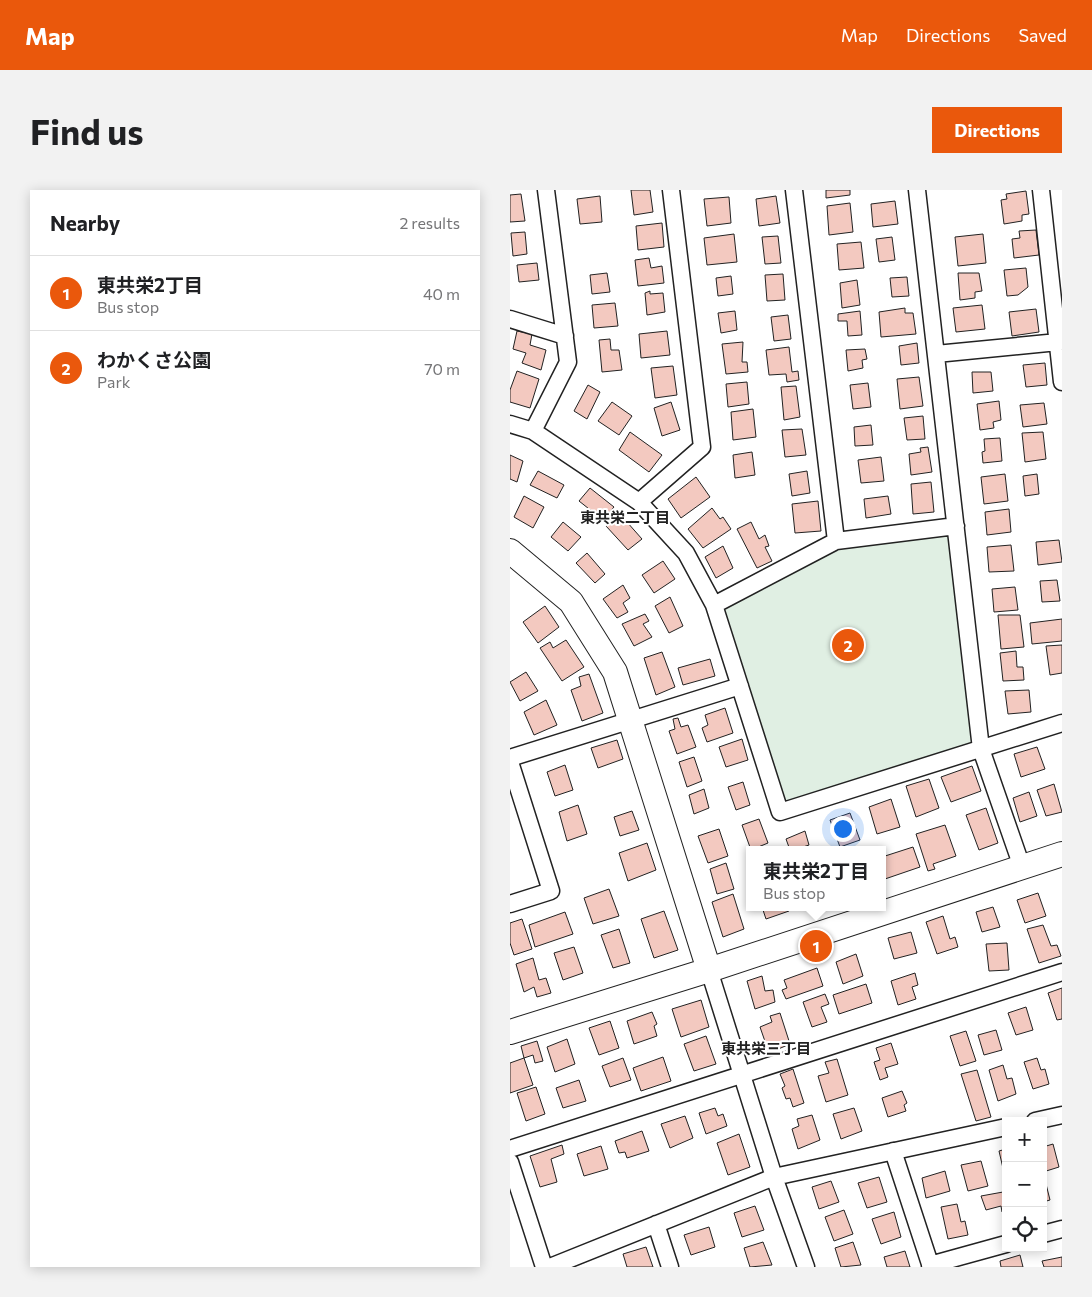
<!DOCTYPE html>
<meta charset="utf-8">
<style>
:root{--surface:#fff;--page:#f2f2f2;--text:#202124;--muted:#757577;--line:#e0e0e0;--accent:#ea580c}
body{margin:0;font-family:Commissioner,"Noto Sans JP",sans-serif;background:var(--page);color:var(--text)}
.controls{position:absolute;right:15px;bottom:15px;display:grid;overflow:hidden;border-radius:0px;box-shadow:0 2px 12px #0003}
.controls button{width:45px;height:45px;display:grid;place-items:center;padding:0;border:0;border-bottom:1px solid var(--line);background:var(--surface);color:var(--text);font:25px sans-serif}
.you{position:absolute;left:332px;top:638px;width:18px;height:18px;margin:-12px;border:4px solid #fff;border-radius:50%;background:#1a73e8;box-shadow:0 0 0 8px #1a73e833}
.badge{display:grid;place-items:center;width:32px;height:32px;border-radius:50%;background:var(--accent);color:#fff;font-size:16px;font-weight:700}
.pin{position:absolute;translate:-50% -50%;border:2px solid #fff;box-shadow:0 1px 5px #0006}
.popup{position:absolute;left:236px;top:656px;width:140px;height:65px;box-sizing:border-box;display:grid;place-content:center;border-radius:0px;background:var(--surface);filter:drop-shadow(0 1px 4px #0005);font-size:16px;white-space:nowrap;color:var(--muted)}
.popup b{font-size:19px;color:var(--text)}
.popup::after{content:'';position:absolute;left:50%;top:100%;margin-left:-10px;border:10px solid transparent;border-top-color:var(--surface)}
.list{margin:0;padding:0;list-style:none}
h2{display:flex;justify-content:space-between;align-items:center;height:65px;margin:0;padding:0 20px;font-size:21px}
h2 small{font-size:16px;font-weight:400;color:var(--muted)}
.list li{display:grid;grid-template-columns:32px 1fr auto;gap:15px;align-items:center;box-sizing:border-box;height:75px;padding:0 20px;border-top:1px solid var(--line)}
.list b{display:block;font-size:19px;white-space:nowrap}
.list p{margin:0;font-size:16px;white-space:nowrap;color:var(--muted)}
.list em{font-size:16px;font-style:normal;color:var(--muted)}
.icon{flex:none;width:28px;height:28px;fill:none;stroke:currentColor;stroke-width:2;stroke-linecap:round;stroke-linejoin:round}
.map{position:relative;flex:none;width:552px;height:1077px;overflow:hidden;border-radius:0px}
header{display:flex;align-items:center;gap:30px;box-sizing:border-box;height:70px;padding:0 25px;background:var(--accent);color:#fff}
header strong{font-size:24px}
nav{display:flex;gap:28px;margin-inline-start:auto;font-size:18px}
.intro{display:flex;align-items:center;justify-content:space-between;box-sizing:border-box;height:120px;padding:0 30px}
h1{margin:0;font-size:35px}
.button{padding:12px 22px;border-radius:0px;background:var(--accent);color:#fff;font-size:18px;font-weight:700}
main{display:flex;gap:30px;padding:0 30px}
aside{flex:1;background:var(--surface);border-radius:0px;box-shadow:0 2px 12px #0003}
.map>svg:first-child{display:block}
.green{fill:#e0efe3;stroke:#6f6f6f}
.building{fill:#f3c9c0;stroke:#222}
.lines{fill:none;stroke-linecap:round;stroke-linejoin:round}
.street-casing{stroke:#222;stroke-width:19}
.secondary-casing{stroke:#222;stroke-width:26}
.street{stroke:#fff;stroke-width:16}
.secondary{stroke:#fff;stroke-width:24}
.labels{text-anchor:middle;stroke-width:4;stroke-linejoin:round;paint-order:stroke}
.neighbourhood-label{font-size:15px;font-weight:bold;fill:#222;stroke:#fff}
</style>
<header>
<strong>Map</strong>
<nav><a>Map</a><a>Directions</a><a>Saved</a></nav>
</header>
<div class="intro"><h1>Find us</h1><a class="button">Directions</a></div>
<main>
<aside>
<h2>Nearby<small>2 results</small></h2>
<ul class="list">
<li><span class="badge">1</span><div><b>東共栄2丁目</b><p>Bus stop</p></div><em>40 m</em></li>
<li><span class="badge">2</span><div><b>わかくさ公園</b><p>Park</p></div><em>70 m</em></li>
</ul>
</aside>
<div class="map">
<svg width="552" height="1077" viewBox="0 0 552 1077">
<rect width="100%" height="100%" fill="#fff"/>
<path class="green" d="M446 336 471 559 270 622 204 415 326 351Z"/>
<path class="building" d="M121 0H140L143 22 124 25Z
M316 0H340V5L316 8Z
M516 1 519 24 512 25V31L494 34 491 10 497 9 496 4Z
M11 4 15 31 0 32V5Z
M90 6 92 32 70 34 67 9Z
M266 6 270 33 249 36 246 9Z
M219 7 221 33 197 36 194 9Z
M385 11 388 34 363 37 361 14Z
M340 13 343 42 319 45 317 16Z
M152 33 154 57 128 60 126 36Z
M526 40 529 65 504 68 502 49 510 48 509 41Z
M15 42 17 64 3 66 1 43Z
M224 44 227 72 197 75 194 48Z
M473 44 476 73 448 76 445 47Z
M268 46 271 73 255 74 252 47Z
M382 47 385 70 369 72 366 49Z
M351 52 354 78 329 80 327 54Z
M139 68 141 78 152 76 154 93 128 96 125 70Z
M27 73 29 90 9 92 7 75Z
M516 78 518 97 508 105 497 106 494 80Z
M97 83 100 102 82 104 80 85Z
M448 83H469L472 101 465 102V108L450 110Z
M273 84 275 110 257 111 255 85Z
M221 86 223 104 208 106 206 88Z
M397 87 399 106 382 107 380 88Z
M347 90 350 115 332 118 330 93Z
M140 101V104L153 103 155 122 137 125 135 103Z
M105 113 108 136 84 138 82 115Z
M472 115 475 139 446 142 443 118Z
M395 118V123H403L406 144 371 147 369 122Z
M526 119 529 142 502 146 499 122Z
M225 121 227 140 211 143 208 123Z
M350 121 352 145 338 146 337 131H328V124Z
M278 125 281 149 264 151 261 127Z
M7 141 22 144 20 155 36 160 31 180 12 173 16 163 3 159Z
M157 141 160 165 131 168 129 144Z
M100 149 101 160H109L112 180 92 182 89 150Z
M233 152 232 172H237L238 182 216 184 212 154Z
M407 153 409 173 391 175 389 156Z
M279 157 282 182 288 181 289 190 277 192 276 184 259 185 256 160Z
M355 159 357 169 352 170 353 178 338 181 336 160Z
M535 173 537 195 516 197 513 175Z
M163 176 167 205 145 208 141 178Z
M7 181 29 189 20 218 0 212V200Z
M462 182H481L483 201 463 203Z
M409 187 413 216 390 219 387 189Z
M237 192 239 214 218 217 216 194Z
M358 193 361 217 343 219 340 195Z
M78 195 90 202 77 229 64 221Z
M286 196 290 227 274 230 271 197Z
M489 211 491 230 483 232 484 238 470 240 467 214Z
M102 212 122 226 109 245 88 231Z
M161 212 170 240 152 246 144 218Z
M534 213 537 234 513 237 510 215Z
M243 219 246 247 223 250 221 222Z
M413 226 415 249 397 250 394 228Z
M361 235 363 255 345 256 344 237Z
M292 239 296 265 275 267 272 240Z
M120 242 152 265 139 282 109 260Z
M533 242 536 269 515 272 512 243Z
M490 248 492 271 473 273 472 262 475 261 474 249Z
M418 257 422 282 401 285 399 264 411 262 410 258Z
M242 262 245 285 225 288 223 265Z
M0 265 13 271 7 292 0 289Z
M371 267 374 291 351 293 348 270Z
M28 281 54 295 47 308 20 295Z
M297 281 300 303 282 306 279 284Z
M495 284 498 311 474 314 471 287Z
M527 284 529 304 515 306 513 286Z
M186 287 200 307 171 328 158 309Z
M421 292 424 322 403 324 401 294Z
M80 298 104 317 93 330 69 311Z
M14 306 34 317 23 338 4 327Z
M378 306 381 324 356 328 354 309Z
M308 311 311 341 285 343 282 314Z
M202 318 210 329 213 327 221 339 193 358 178 339Z
M499 319 501 342 477 345 475 322Z
M109 323 132 349 118 360 96 336Z
M53 332 71 347 58 361 41 347Z
M241 332 249 349 255 345 259 356 255 357 262 371 247 378 227 339Z
M549 350 552 372 528 375 526 352Z
M501 355 504 381 479 382 477 357Z
M213 356 223 378 206 388 195 367Z
M77 363 95 384 85 393 66 373Z
M153 371 165 389 144 403 132 385Z
M547 390 550 411 532 412 530 391Z
M113 395 120 408 113 413 118 422 107 428 93 409Z
M505 397 508 420 484 422 482 399Z
M160 407 173 436 159 443 145 416Z
M35 416 49 437 28 453 13 432Z
M135 424 139 431 133 434 142 447 124 456 112 434Z
M488 425H510L514 457 491 459Z
M552 429V451L522 454 520 433Z
M56 450 74 477 52 491 30 458 40 452 43 458Z
M552 455V483L540 485 536 456Z
M506 461 507 477H513L514 490 493 491 490 463Z
M152 462 165 497 146 505 134 468Z
M200 469 205 486 173 495 168 478Z
M16 482 28 501 10 511 0 492Z
M79 484 93 523 72 531 61 500 71 496 69 487Z
M519 500 521 522 498 524 495 501Z
M36 510 47 535 24 545 14 522Z
M215 518 223 543 197 552 192 538 198 535 195 525Z
M168 528 171 537 178 535 186 557 167 564 159 541 165 539 163 529Z
M232 549 238 570 216 577 209 557Z
M107 550 113 569 88 578 81 558Z
M527 557 535 579 511 587 504 564Z
M184 567 192 591 177 597 169 572Z
M55 575 63 600 45 606 37 582Z
M462 576 471 601 441 612 431 587Z
M419 589 429 618 406 627 396 596Z
M233 592 240 615 226 620 218 597Z
M544 594 552 622 536 626 527 600Z
M194 599 199 618 184 624 179 605Z
M519 602 527 626 510 632 503 608Z
M381 609 390 637 367 644 359 617Z
M68 615 77 644 57 651 49 622Z
M476 618 488 653 469 660 456 625Z
M122 621 129 640 110 646 104 627Z
M340 623 350 650 330 657 320 630Z
M249 629 258 653 241 660 232 635Z
M435 635 446 666 423 674 425 679 418 681 406 644Z
M209 639 218 666 198 673 188 646Z
M295 641 299 655 293 657 294 660H280L276 649Z
M137 653 146 680 118 691 109 663Z
M403 657 410 677 372 690V667Z
M216 673 224 699 207 704 200 679Z
M99 699 109 726 83 734 74 708Z
M528 703 536 726 515 733 507 710Z
M223 704 234 739 213 747 202 712Z
M252 717H278L279 721 256 729Z
M483 717 490 737 472 742 466 722Z
M154 721 168 760 144 768 131 729Z
M55 722 63 744 25 757 19 735Z
M433 726 440 749 445 747 448 757 427 764 416 732Z
M12 729 22 759 4 765 0 753V733Z
M533 735 541 756 547 755 551 766 529 773 517 739Z
M109 739 120 773 103 778 91 745Z
M401 742 407 763 384 769 378 748Z
M497 753 499 780 479 781 476 754Z
M64 757 73 783 53 790 44 763Z
M346 764 353 786 333 794 326 772Z
M23 768 29 790 36 788 41 803 27 807 24 797 14 802 6 774Z
M307 778 313 796 276 809 272 800 277 798 274 790Z
M405 783 408 795 402 797 406 809 388 815 381 791Z
M252 786 255 801 263 800 265 812 245 819 237 791Z
M356 794 362 813 329 824 323 805Z
M552 798V829L547 830 538 803Z
M315 804 319 814 311 817 317 832 302 837 293 812Z
M191 810 199 837 171 847 162 819Z
M516 817 523 840 506 845 498 823Z
M142 822 147 834 144 836 147 846 124 854 117 831Z
M270 823 280 854 259 863 250 837 262 832 260 826Z
M100 831 109 858 89 865 79 838Z
M486 840 492 860 474 865 468 845Z
M456 841 466 871 450 876 440 846Z
M196 846 206 874 184 881 174 854Z
M57 849 65 874 45 882 37 857Z
M27 851 33 871 25 873 23 865 14 868 11 856Z
M381 853 388 874 375 878 378 887 370 890 364 872 370 870 366 858Z
M153 867 161 891 131 901 123 878Z
M14 868 23 895 0 903V873Z
M113 868 121 890 100 897 92 876Z
M527 868 531 880 535 879 539 894 523 899 514 872Z
M327 869 338 905 316 912 308 886 319 883 315 872Z
M493 875 497 889 502 888 506 904 488 911 479 880Z
M283 879 294 913 283 917 280 908 276 909 272 898 275 896 270 884Z
M467 880 481 927 466 931 451 884Z
M69 890 76 911 53 918 46 898Z
M26 897 35 924 16 931 7 903Z
M392 901 397 913 394 915 396 921 378 927 372 908Z
M205 918 208 926 213 924 217 936 196 944 189 923Z
M344 918 352 941 331 949 323 924Z
M302 925 310 950 288 959 282 939 289 936 287 929Z
M175 926 183 948 160 958 151 934Z
M132 941 139 961 117 968 115 962 109 963 105 951Z
M229 944 240 977 218 985 207 953Z
M543 954 549 977 533 982V957Z
M52 955 54 964 41 969 47 992 30 997 20 966Z
M91 956 98 979 74 986 67 964Z
M496 959V987H495L489 961Z
M471 971 478 996 458 1001 451 975Z
M435 981 440 1001 416 1008 412 988Z
M369 987 377 1012 357 1018 348 993Z
M533 990H535L540 1010 533 1012Z
M321 991 329 1012 309 1019 302 997Z
M493 1002 496 1020 492 1022 491 1016 476 1020 471 1006Z
M447 1014 451 1032 455 1031 458 1045 438 1049 431 1017Z
M245 1016 254 1040 232 1047 224 1023Z
M334 1020 343 1044 324 1051 315 1027Z
M384 1022 391 1047 371 1054 362 1029Z
M199 1037 205 1057 181 1065 174 1045Z
M253 1052 262 1075 240 1077 234 1058Z
M343 1052 351 1075 331 1077 325 1058Z
M136 1057 143 1077H117L113 1064Z
M395 1061 400 1077H377L374 1067Z
M510 1065 513 1077H491L490 1071Z
M552 1067V1077H534L532 1071Z"/>
<g class="lines">
<defs>
<path id="street" d="M284 0 326 351
M407 0 471 559 512 677
M531 0 552 192
M0 129 55 146
M426 164 548 152
M0 234 23 241 129 312 176 363 204 415 270 622 552 533
M23 241 58 172 36 0
M129 312 192 257 161 0
M204 415 326 351 446 336
M0 568 230 496
M0 572 41 701 0 714
M199 780 264 987 296 1077
M525 931 552 925
M0 959 552 782
M383 961 421 1077
M0 972 34 1077
M146 1034 160 1077
M533 1044 552 1039
M420 1075 496 1054
M40 1077 264 987 496 937"/>
<path id="secondary" d="M0 361 61 412 105 482 199 780
M0 842 199 780 552 664"/>
</defs>
<use href="#street" class="street-casing"/>
<use href="#secondary" class="secondary-casing"/>
<use href="#street" class="street"/>
<use href="#secondary" class="secondary"/>
</g>
<g class="labels">
<g class="neighbourhood-label">
<text x="115" y="333">東共栄二丁目</text>
<text x="256" y="864">東共栄三丁目</text>
</g>
</g>
</svg>
<div class="controls">
<button>+</button>
<button>−</button>
<button><svg class="icon" aria-label="locate" viewBox="0 0 24 24"><circle cx="12" cy="12" r="6"/><path d="M12 2v4M12 18v4M2 12h4M18 12h4"/></svg></button>
</div>
<div class="you"></div>
<div class="pin badge" style="left:306px;top:756px">1</div>
<div class="popup"><b>東共栄2丁目</b>Bus stop</div>
<div class="pin badge" style="left:338px;top:455px">2</div>
</div>
</main>
